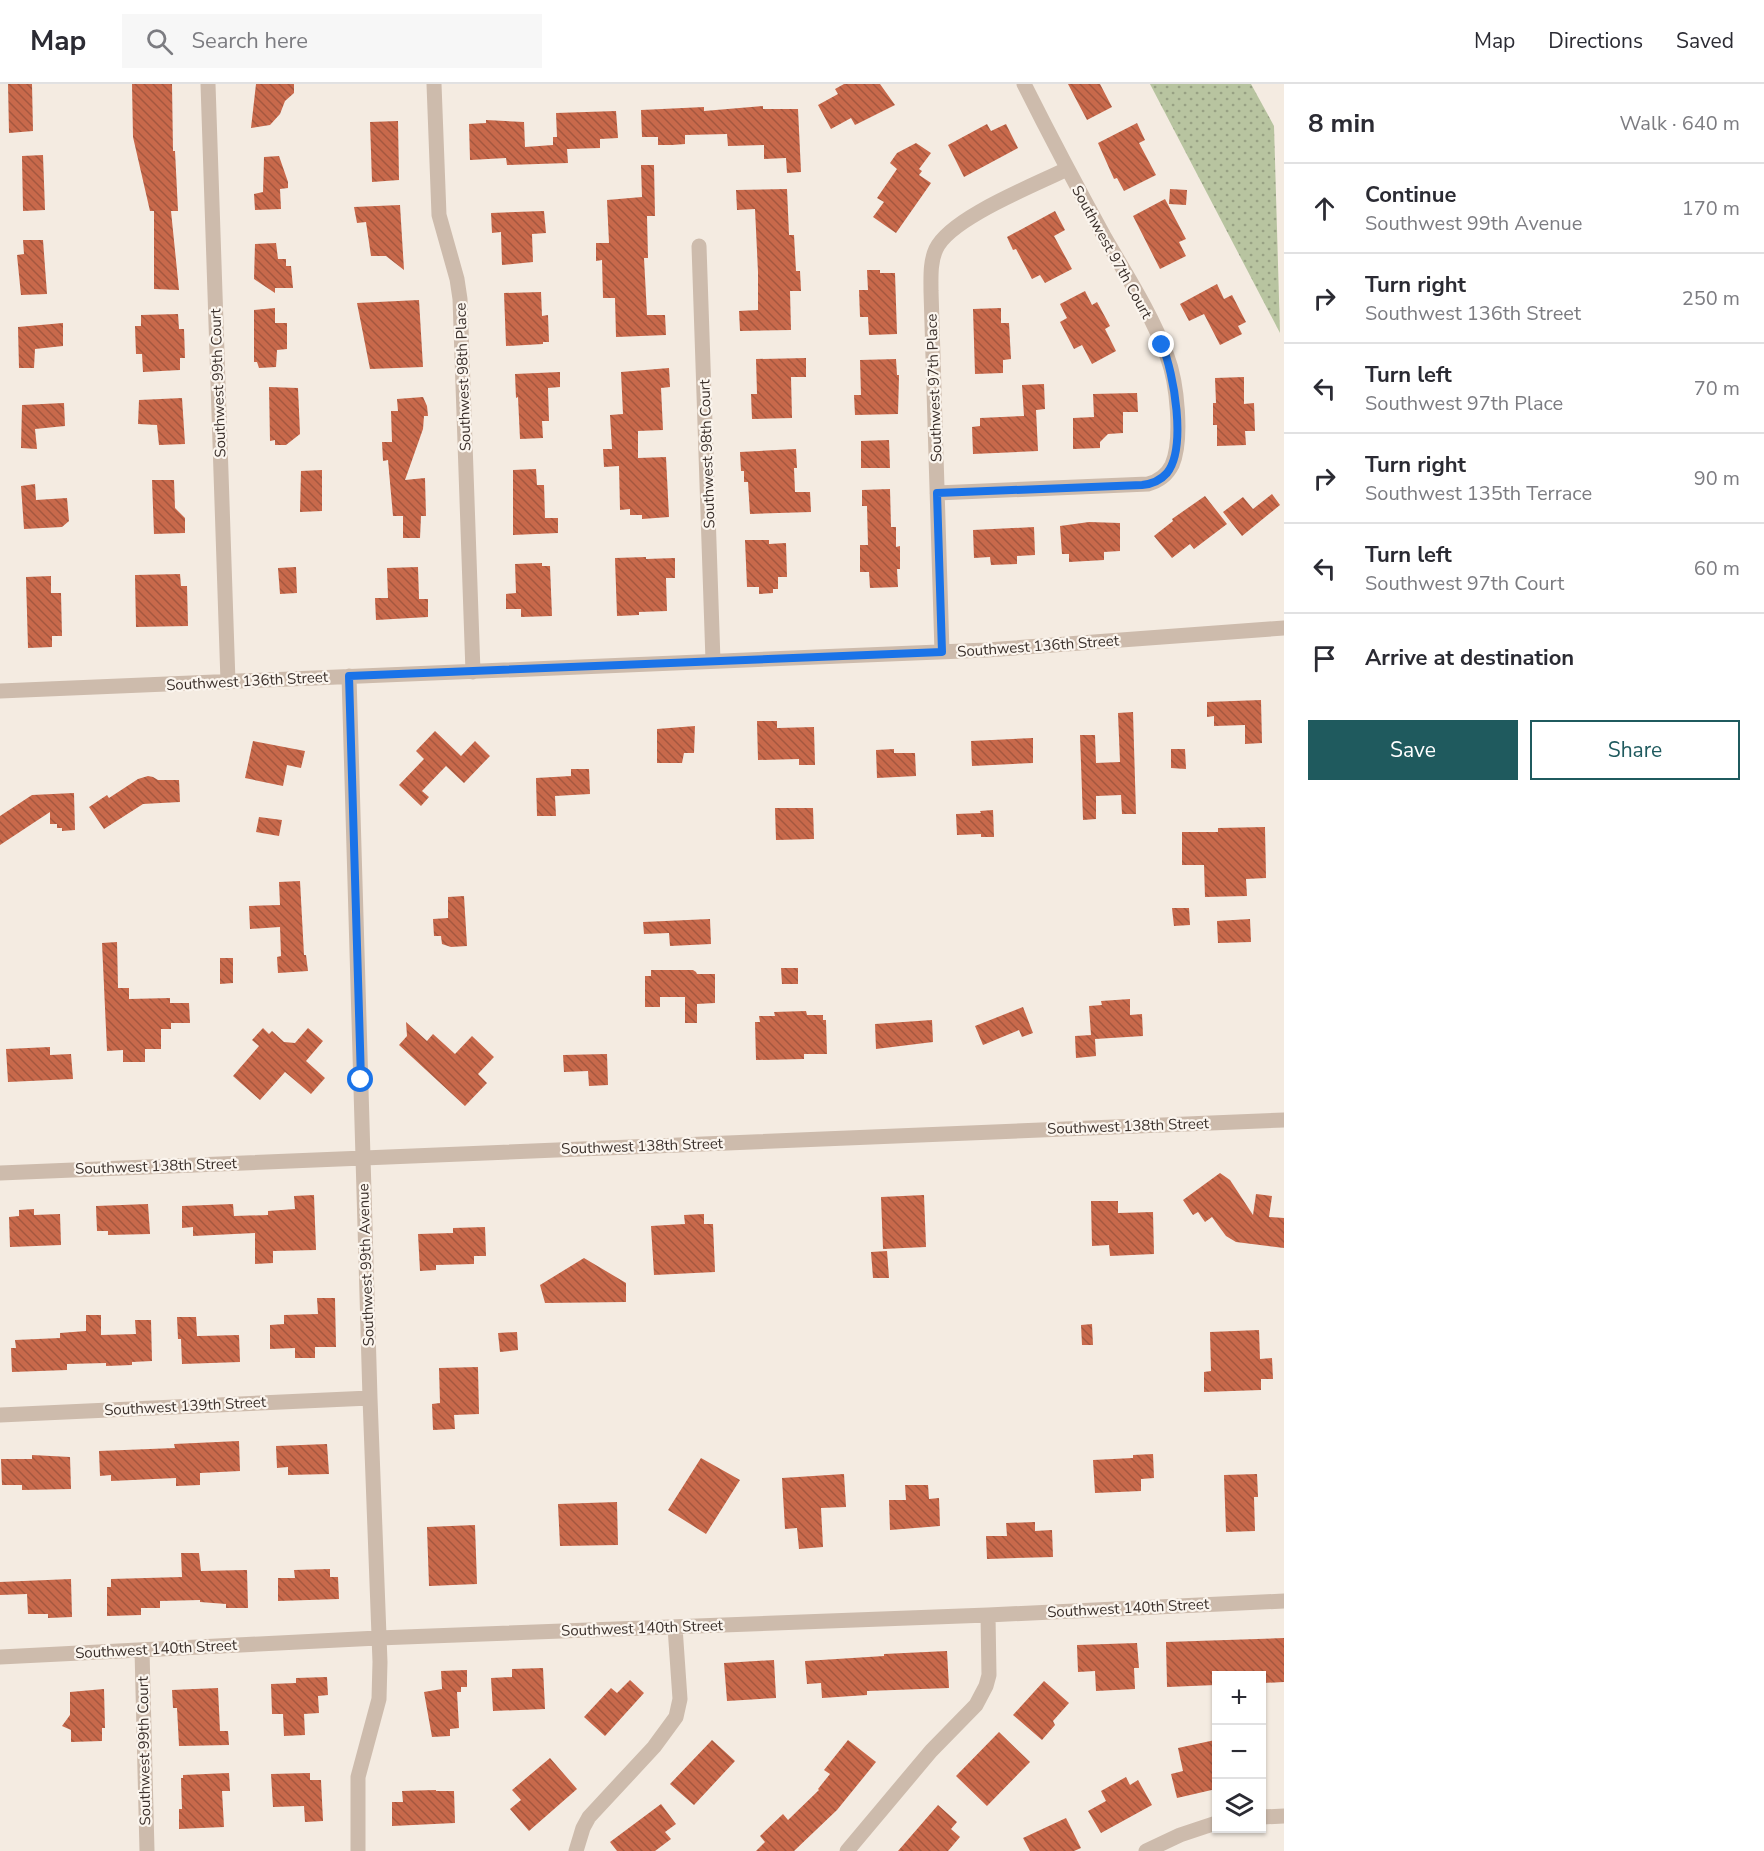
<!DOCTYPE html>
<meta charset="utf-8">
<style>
:root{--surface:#fff;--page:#f7f7f7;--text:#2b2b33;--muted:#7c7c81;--line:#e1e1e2;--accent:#1f5a5e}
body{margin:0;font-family:"Nunito Sans",sans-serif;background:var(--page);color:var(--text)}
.controls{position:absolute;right:18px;bottom:18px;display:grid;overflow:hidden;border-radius:0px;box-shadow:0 2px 4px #0004}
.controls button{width:54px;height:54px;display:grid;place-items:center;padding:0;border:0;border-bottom:2px solid var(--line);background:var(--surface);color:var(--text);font:30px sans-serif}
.stop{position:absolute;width:18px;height:18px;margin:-14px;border:4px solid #1a73e8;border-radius:50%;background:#fff}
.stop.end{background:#1a73e8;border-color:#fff;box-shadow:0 2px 6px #0008}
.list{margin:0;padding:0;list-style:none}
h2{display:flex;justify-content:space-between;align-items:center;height:78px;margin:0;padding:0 24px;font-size:26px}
h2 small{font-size:20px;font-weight:400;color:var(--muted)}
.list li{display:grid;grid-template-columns:39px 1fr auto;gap:18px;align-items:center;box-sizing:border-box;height:90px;padding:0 24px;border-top:2px solid var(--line)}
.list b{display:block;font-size:22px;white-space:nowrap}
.list p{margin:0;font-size:20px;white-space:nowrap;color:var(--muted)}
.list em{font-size:20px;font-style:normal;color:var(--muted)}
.actions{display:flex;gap:12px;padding:18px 24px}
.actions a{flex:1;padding:14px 0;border:2px solid var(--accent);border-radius:0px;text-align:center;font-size:21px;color:var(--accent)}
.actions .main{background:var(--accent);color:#fff}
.icon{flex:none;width:33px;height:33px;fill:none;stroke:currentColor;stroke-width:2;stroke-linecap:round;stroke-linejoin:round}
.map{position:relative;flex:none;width:1284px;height:1767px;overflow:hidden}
header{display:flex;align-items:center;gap:36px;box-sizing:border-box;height:84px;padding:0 30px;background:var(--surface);border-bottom:2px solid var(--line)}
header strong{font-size:28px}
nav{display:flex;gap:33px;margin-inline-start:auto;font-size:21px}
.search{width:420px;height:54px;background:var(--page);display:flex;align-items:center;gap:15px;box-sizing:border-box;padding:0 21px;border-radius:0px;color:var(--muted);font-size:22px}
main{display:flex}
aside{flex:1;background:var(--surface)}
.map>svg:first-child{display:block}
.grass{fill:url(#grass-dots)}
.building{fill:url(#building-back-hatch)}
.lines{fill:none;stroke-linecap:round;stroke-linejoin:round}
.minor{stroke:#cdbbac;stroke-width:15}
.route{stroke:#1a73e8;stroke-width:8}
.labels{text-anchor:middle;stroke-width:4.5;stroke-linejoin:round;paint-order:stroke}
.street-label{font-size:15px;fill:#3b302b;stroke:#fbf5ee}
</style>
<header>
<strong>Map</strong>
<div class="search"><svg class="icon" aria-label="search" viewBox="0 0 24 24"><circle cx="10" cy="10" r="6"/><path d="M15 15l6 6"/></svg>Search here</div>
<nav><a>Map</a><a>Directions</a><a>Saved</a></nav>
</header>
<main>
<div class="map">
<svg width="1284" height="1767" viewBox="0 0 1284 1767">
<defs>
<pattern id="grass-dots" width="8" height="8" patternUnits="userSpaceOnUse" patternTransform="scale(1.5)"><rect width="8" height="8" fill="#b8c4a0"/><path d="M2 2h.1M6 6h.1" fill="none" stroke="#97a083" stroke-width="1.8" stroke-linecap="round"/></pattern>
<pattern id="building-back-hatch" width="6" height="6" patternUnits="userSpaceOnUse" patternTransform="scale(1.5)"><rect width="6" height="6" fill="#c8694b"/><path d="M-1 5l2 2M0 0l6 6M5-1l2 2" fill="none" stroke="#a4573f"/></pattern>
</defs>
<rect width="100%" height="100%" fill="#f4ebe1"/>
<path class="grass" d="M1150 0H1251L1274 42 1280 249Z"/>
<path class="building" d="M8 0H32L33 47 9 49Z
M132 0H172L173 67H175L178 127H171L179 206 154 205V127H150L133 53Z
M256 0H294V9L285 17 280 30 270 41 251 44Z
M844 0H880L895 21 855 41 851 34 831 45 818 21 838 10 835 5Z
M1068 0H1100L1112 23 1087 36Z
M763 22V25H798L801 88 787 89 786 74 764 75V61L728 62 727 50 685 51V60L672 61H658V53H642L641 26 704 23V27Z
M616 27 618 54 600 55V64L567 65 568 79 507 81 506 74 470 76 469 40 486 39V36L524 38 525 63 553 61V53H557L556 29Z
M398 37 399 96 372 98 370 38Z
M1137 39 1145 56 1139 59 1156 91 1124 107 1117 94 1114 95 1098 59Z
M987 40 991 47 1006 40 1018 64 964 93 948 61Z
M916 59 931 69 919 85 922 87 919 91 931 99 896 149 873 133 884 118 877 114 897 85 890 79 897 69Z
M43 71 45 126 23 127 22 72Z
M279 72 288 98V104L280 105 281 125 255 126 254 110 263 108 264 73Z
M641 81H654L655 132H647L648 174H644L647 231H665L666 251 616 253 615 214H603L602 176 596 177V159H609L607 116 642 113Z
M787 105 789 151H794L796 187H800L801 207H790L791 246 740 247 739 227 758 226V188L755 125 737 126 736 106Z
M1170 105 1187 106 1186 121 1169 120Z
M1165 115 1186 155 1179 158 1186 172 1160 185 1133 132Z
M400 121 404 186 386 172H371L366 138 357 139 354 123Z
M544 127 546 149 532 150 533 178 502 181 501 148 492 149 491 129Z
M1055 127 1065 146 1054 152 1072 185 1045 199 1040 191 1032 195 1016 165 1013 166 1007 153Z
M23 156H43L47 210 21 211 17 171 24 170Z
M276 159 278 175H286V182H291L293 204H275V209L254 195 255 160Z
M867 186H880V189H895L897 250 869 251 868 233H860L859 206H868Z
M1217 200 1224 215 1232 211 1246 238 1238 242 1242 250 1220 261 1204 230 1189 237 1180 220Z
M1085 207 1092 221 1097 218 1110 242 1105 245 1116 267 1092 280 1082 261 1074 265 1060 238 1067 234 1060 220Z
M541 208 542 232 548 231 549 258H543V260L506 262 504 209Z
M419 216 423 283 370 285 357 219Z
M275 224V239H287V265L277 266 276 283 259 284 257 278H254V226Z
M1001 224V239H1009L1011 275 1003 276V289L975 290 973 225Z
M178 230 179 245H184L185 274H180V286L143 288 142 270H136L135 242H141V231Z
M63 239V262L35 265 34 284H19L18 243Z
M806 274V293H791L792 334 752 335 751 310H757L756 275Z
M896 275 897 291H899L898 330 855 331 854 311H861L860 276Z
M669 284 670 303 661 304 663 346 638 347V374L666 373 669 433 642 435V431H630V425L620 426 619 382 604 383 603 365H612L610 331 623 330 621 288Z
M560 288V303L548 304 549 337H542L543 354 520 355 518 313 516 314 515 290Z
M1244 293V320L1254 319 1255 347H1245L1246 361 1217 362V341H1213V319H1216L1215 294Z
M1044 300 1045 325 1036 326 1038 367 973 370 972 343 980 342V334L1024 332 1022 301Z
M269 303 298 304 300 350 286 361H275V356L270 357Z
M1137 309 1138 328H1123V349L1108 350 1100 358V364L1073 365V334L1094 333 1093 310Z
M423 313 427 322 428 332H424L423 345 405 396 425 394 426 432H421L420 454H403V432H393L388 376 383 377 382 358H392L391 327H398L397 315Z
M182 314 185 360 159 361 157 341 138 340 139 316Z
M64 319 65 342 35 345 37 365 21 364 22 321Z
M889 356 890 384H861V357Z
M796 365 797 384H794L795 408H810L811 428 750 430 748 398H744V387H741L740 368Z
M536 385 537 401H544L545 434H558V449L513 451V386Z
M322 386V427L300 428 301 387Z
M152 396H174L175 424 185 434V449L154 450Z
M35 400 36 416 67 414 69 437 62 443 24 445 21 402Z
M890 405 891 443H896V463L900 462V485H897L898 503 870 504 869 488H860V461H868L867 422H862V406Z
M1272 410 1280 421 1242 452 1223 428 1243 413 1253 425Z
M1205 412 1227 440 1194 465 1190 460 1172 474 1154 452 1173 437 1172 435Z
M1089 438 1120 439V467L1104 468V476L1069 478V470H1062L1060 442Z
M1034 443 1035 471 1017 472V480L991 481 990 473 974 474 973 446Z
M745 456H769V460L786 459 787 493H778V505H773V509L759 510V503H747Z
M646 473V475L675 474V494H666L667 527 639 528V531L617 532 615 474Z
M542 479V482H550L552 532 521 533V525H506V510L516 509 515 480Z
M296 483 297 509 280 510 278 484Z
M418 483 419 515H428V533L376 536 375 514H388L387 484Z
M180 490 181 502H187L188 542 136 543 135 491Z
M51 492V509H61L62 552H52V563L28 564 26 493Z
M1261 616 1262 659 1245 660V641L1214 642V632L1207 633V618Z
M1133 628 1136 730H1122L1121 711 1096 712V735L1083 736 1080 651H1095L1096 679 1120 678 1118 629Z
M757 637H777V644L814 643 815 681H799V675L758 676Z
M695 642 694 669H684L682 679H657V645Z
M435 647 461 672 475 657 490 672 464 699 446 682 422 707 429 713 421 722 399 701 424 675 416 667Z
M1033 654V679L972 682 971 657Z
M253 657 305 667 301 684 287 681 283 702 245 694Z
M894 665V669H915L916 692 877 694 876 666Z
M1171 665H1185L1186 685 1171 684Z
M571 685H589L590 710 555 712 556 732H537L536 694 571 692Z
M148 692 153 693 158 696H179L180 718 143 720 104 745 89 723 107 711 109 714 138 695Z
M74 709 75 746 62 747V744H57V740H50V728L0 761V732L32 711Z
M775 724H813L814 755 776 756Z
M993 726 994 753H981V750L957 751 956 730 981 729 980 727Z
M259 733 282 736 279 752 256 748Z
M1265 743 1266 794 1246 795 1247 812 1205 813 1204 781H1182V748H1218V744Z
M300 797 304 871H306L308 887 278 889 277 873 281 872 280 843 250 845 249 822 280 821 279 798Z
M464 812 467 862 451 863 442 860 441 852H434L433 835 448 834V813Z
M1172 824H1189L1190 841 1174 842Z
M710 835 711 860 670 862 669 849 644 850 643 838Z
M1250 835 1251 858 1218 859 1217 837Z
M117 858 118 904H129V915L170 914V919H189L190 939H171V945H161V965H145V978H123V966L107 967 102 859Z
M220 874H233V899L220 900Z
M781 884H798V900H782Z
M651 886H693L696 888 697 890H715V919L697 920V939H685V913H660V923H645V892H651Z
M1130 915V931L1142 930 1143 952 1095 955 1096 972 1076 974 1075 952 1091 951 1089 922 1102 921 1101 917Z
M1023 923 1033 949 1022 953 1019 946 983 961 975 942Z
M806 927 807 931H823V936H826L827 970H804V975L756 976 755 938H760L759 932H775L774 928Z
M932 936 933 958 876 965 875 940Z
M406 938 427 957 433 950 455 970 472 952 494 973 478 990 487 999 465 1022 399 961 407 952Z
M263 944 269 950 272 947 284 958 295 959 308 944 323 957 306 977 325 994 311 1010 285 988 260 1016 233 992 259 962 252 956Z
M50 963V971L71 970 73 995 8 998 6 965Z
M607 970 608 1001 589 1002 588 987 564 988 563 971Z
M1220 1089 1230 1096 1253 1131 1256 1110 1272 1112 1269 1133 1284 1134V1164L1236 1158 1226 1152 1212 1133 1205 1138 1198 1128 1193 1131 1183 1116Z
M314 1111 316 1166 273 1167V1179L255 1180V1149L193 1152V1143L182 1144V1122L233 1120 234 1132 268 1131V1127L295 1125 294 1112Z
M924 1111 926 1163 883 1165 881 1113Z
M1091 1117H1118V1129L1153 1128 1154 1170 1110 1172 1109 1161 1092 1162Z
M148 1120 150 1150 108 1151V1147H97L96 1122Z
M34 1125V1131L60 1130 61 1161 10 1163 9 1133 19 1132V1126Z
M704 1130V1140H713L715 1188 654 1191 651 1142 685 1140 684 1131Z
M485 1143 486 1172H474V1180L436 1181V1186L420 1187 418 1150 453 1149V1144Z
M887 1167 889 1194H873L871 1168Z
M584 1174 626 1199V1218L545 1219 540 1201Z
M317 1214H335L336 1263H315V1274H295V1264L270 1265V1241L284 1240V1231L318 1230Z
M86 1231H101V1251L136 1250 135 1236H151L152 1277 132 1278V1281L106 1282V1279L67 1280V1286L12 1288 11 1264H16L15 1256 60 1254V1249L86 1247Z
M177 1233H196L197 1252 239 1251 240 1278 182 1280 181 1255H178Z
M1092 1240 1093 1261H1082L1081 1241Z
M1259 1246 1260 1275 1272 1274 1273 1295H1261V1306L1204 1308V1288L1211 1287 1210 1248Z
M517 1248 518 1266 500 1268 498 1249Z
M478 1283 479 1330 454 1331 455 1345 433 1346 432 1320 440 1319 439 1284Z
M239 1357 240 1387 200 1389V1401L176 1402V1394L111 1397V1391L100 1392 99 1367 175 1364 174 1360Z
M327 1360 329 1390 288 1391V1383L277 1384 276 1362Z
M1153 1370 1154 1394 1141 1395V1407L1095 1409 1093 1376 1133 1374V1371Z
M32 1371 70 1373 71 1405 22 1406V1401H2L1 1375H32Z
M701 1374 740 1396 706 1450 668 1426Z
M844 1390 846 1423 821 1424 823 1463 799 1465 797 1444 785 1445 782 1394Z
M1257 1390 1258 1413H1254L1255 1447 1226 1448 1224 1391Z
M905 1401H928L929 1415 939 1414 940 1442 890 1446 889 1416H906Z
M617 1418 618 1461 560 1462 558 1420Z
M1035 1438V1447L1052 1446 1053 1473 987 1475 986 1452H1007L1006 1439Z
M475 1441 477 1500 429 1502 427 1443Z
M181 1469H199L201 1487 247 1486 248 1524H226V1520L200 1518V1516L160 1517V1524H141V1531L107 1532V1503H111V1495L182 1493Z
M330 1485V1493H338L339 1515 278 1517V1494H295L294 1486Z
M71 1495 72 1533 48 1534V1530H28L27 1510 0 1511V1498Z
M1284 1554V1598L1262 1599V1592H1216V1601L1167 1603 1166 1558Z
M1137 1559 1139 1584H1134L1135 1605 1096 1607 1095 1587 1078 1588 1077 1561Z
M947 1567 949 1604 867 1607V1611L822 1614 821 1599 807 1600 805 1577 884 1572V1570Z
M774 1576 776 1614 727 1617 724 1579Z
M543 1584 545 1625 493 1627 491 1594 512 1593V1585Z
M467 1586V1603H461V1608H457L459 1644 450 1645V1652L432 1653 424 1608 442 1605 441 1587Z
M327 1593 328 1611 318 1612 319 1629 304 1630 305 1651 284 1652 283 1630H272L271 1600 296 1599V1594Z
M630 1596 644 1609 605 1652 584 1633 611 1604 617 1609Z
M1044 1597 1069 1619 1053 1637 1055 1641 1042 1656 1013 1631Z
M218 1604 220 1647H228L229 1661 179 1662 177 1624H173L172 1606Z
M104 1605 105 1644H102V1657L71 1658V1646L62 1642 70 1631V1608Z
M999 1648 1030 1678 987 1722 956 1692Z
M712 1656 735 1677 694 1721 670 1700Z
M848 1656 876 1678 837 1726 794 1767H756L765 1758 760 1752 783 1730 788 1736 819 1706 818 1705 830 1690 824 1686Z
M1215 1656 1216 1664V1705L1177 1714 1171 1690 1183 1687 1178 1664Z
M550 1674 577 1705 529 1747 510 1725 521 1716 512 1706Z
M229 1689 230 1707H222L224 1743 179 1745V1725H182L181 1694H183V1691Z
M310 1689V1696H321L323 1737 305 1738 304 1722 273 1723 271 1690Z
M1126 1693 1130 1701 1138 1696 1152 1721 1101 1749 1088 1727 1106 1717 1101 1707Z
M436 1706V1707H454L455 1739 392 1742V1718H403L402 1707Z
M661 1720 676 1740 665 1748 671 1755 655 1767H617L610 1758Z
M938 1721 957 1738 951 1745 960 1753 948 1767H898Z
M1066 1734 1081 1764 1074 1767H1030L1023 1754Z"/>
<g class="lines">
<path class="minor" d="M208 0 228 598
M434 0 439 131 457 195 460 215 473 588
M699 162 713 577
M937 409 1148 400C1159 397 1167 391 1172 381 1183 355 1177 298 1167 272 1152 231 1127 192 1105 154 1077 103 1050 52 1024 0
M942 568 931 207C931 193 930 178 936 165 950 134 1035 101 1067 85
M349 592 370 1314 380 1578 379 1615 358 1693V1767
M0 607 987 566 1284 544
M0 1089 1284 1036
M0 1331 370 1314
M142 1566 147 1767
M0 1573 378 1554 988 1531 1284 1517
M1262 1733 1284 1732
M576 1767 583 1744 589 1733 654 1663 676 1633 680 1615 675 1543
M847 1767 931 1667 976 1621 986 1602 989 1591 988 1531
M1146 1767 1180 1751 1216 1739"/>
</g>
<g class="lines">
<path class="route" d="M361 996 349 592 942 568 937 409 1142 401C1152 400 1160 397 1167 389 1187 364 1174 289 1162 261"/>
</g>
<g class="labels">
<g class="street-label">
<text transform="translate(1112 168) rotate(61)" y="5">Southwest 97th Court</text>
<text transform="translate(463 293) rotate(-92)" y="5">Southwest 98th Place</text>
<text transform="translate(218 299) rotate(-92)" y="5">Southwest 99th Court</text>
<text transform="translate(934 304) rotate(-92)" y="5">Southwest 97th Place</text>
<text transform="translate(707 370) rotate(-92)" y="5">Southwest 98th Court</text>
<text transform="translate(1038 562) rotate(-4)" y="5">Southwest 136th Street</text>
<text transform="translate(247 597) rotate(-3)" y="5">Southwest 136th Street</text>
<text transform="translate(1128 1042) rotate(-2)" y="5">Southwest 138th Street</text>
<text transform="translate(642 1062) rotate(-2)" y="5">Southwest 138th Street</text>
<text transform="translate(156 1082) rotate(-2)" y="5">Southwest 138th Street</text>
<text transform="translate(366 1181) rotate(-92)" y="5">Southwest 99th Avenue</text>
<text transform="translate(185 1322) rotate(-3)" y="5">Southwest 139th Street</text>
<text transform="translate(1128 1524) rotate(-3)" y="5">Southwest 140th Street</text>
<text transform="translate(642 1544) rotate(-2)" y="5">Southwest 140th Street</text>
<text transform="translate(156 1565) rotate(-3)" y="5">Southwest 140th Street</text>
<text transform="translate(144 1667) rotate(-91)" y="5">Southwest 99th Court</text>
</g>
</g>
</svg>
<div class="controls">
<button>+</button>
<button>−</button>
<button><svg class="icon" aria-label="layers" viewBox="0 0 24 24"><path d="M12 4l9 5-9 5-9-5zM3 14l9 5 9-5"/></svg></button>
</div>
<div class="stop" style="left:361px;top:996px"></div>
<div class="stop end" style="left:1162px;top:261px"></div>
</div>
<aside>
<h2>8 min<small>Walk · 640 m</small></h2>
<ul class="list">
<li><svg class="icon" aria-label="ahead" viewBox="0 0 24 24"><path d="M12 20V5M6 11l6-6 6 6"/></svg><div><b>Continue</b><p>Southwest 99th Avenue</p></div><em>170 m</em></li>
<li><svg class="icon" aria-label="right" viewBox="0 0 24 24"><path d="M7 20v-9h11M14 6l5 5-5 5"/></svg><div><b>Turn right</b><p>Southwest 136th Street</p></div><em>250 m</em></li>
<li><svg class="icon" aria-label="left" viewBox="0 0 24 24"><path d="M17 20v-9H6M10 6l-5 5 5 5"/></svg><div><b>Turn left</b><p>Southwest 97th Place</p></div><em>70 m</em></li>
<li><svg class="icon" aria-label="right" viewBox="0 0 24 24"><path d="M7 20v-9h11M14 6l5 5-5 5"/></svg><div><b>Turn right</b><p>Southwest 135th Terrace</p></div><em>90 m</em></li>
<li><svg class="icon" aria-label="left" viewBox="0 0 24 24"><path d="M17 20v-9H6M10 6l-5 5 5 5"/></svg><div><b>Turn left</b><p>Southwest 97th Court</p></div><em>60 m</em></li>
<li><svg class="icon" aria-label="arrive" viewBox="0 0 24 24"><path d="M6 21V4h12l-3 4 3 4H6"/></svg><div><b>Arrive at destination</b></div></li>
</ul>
<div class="actions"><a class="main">Save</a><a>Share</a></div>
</aside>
</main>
